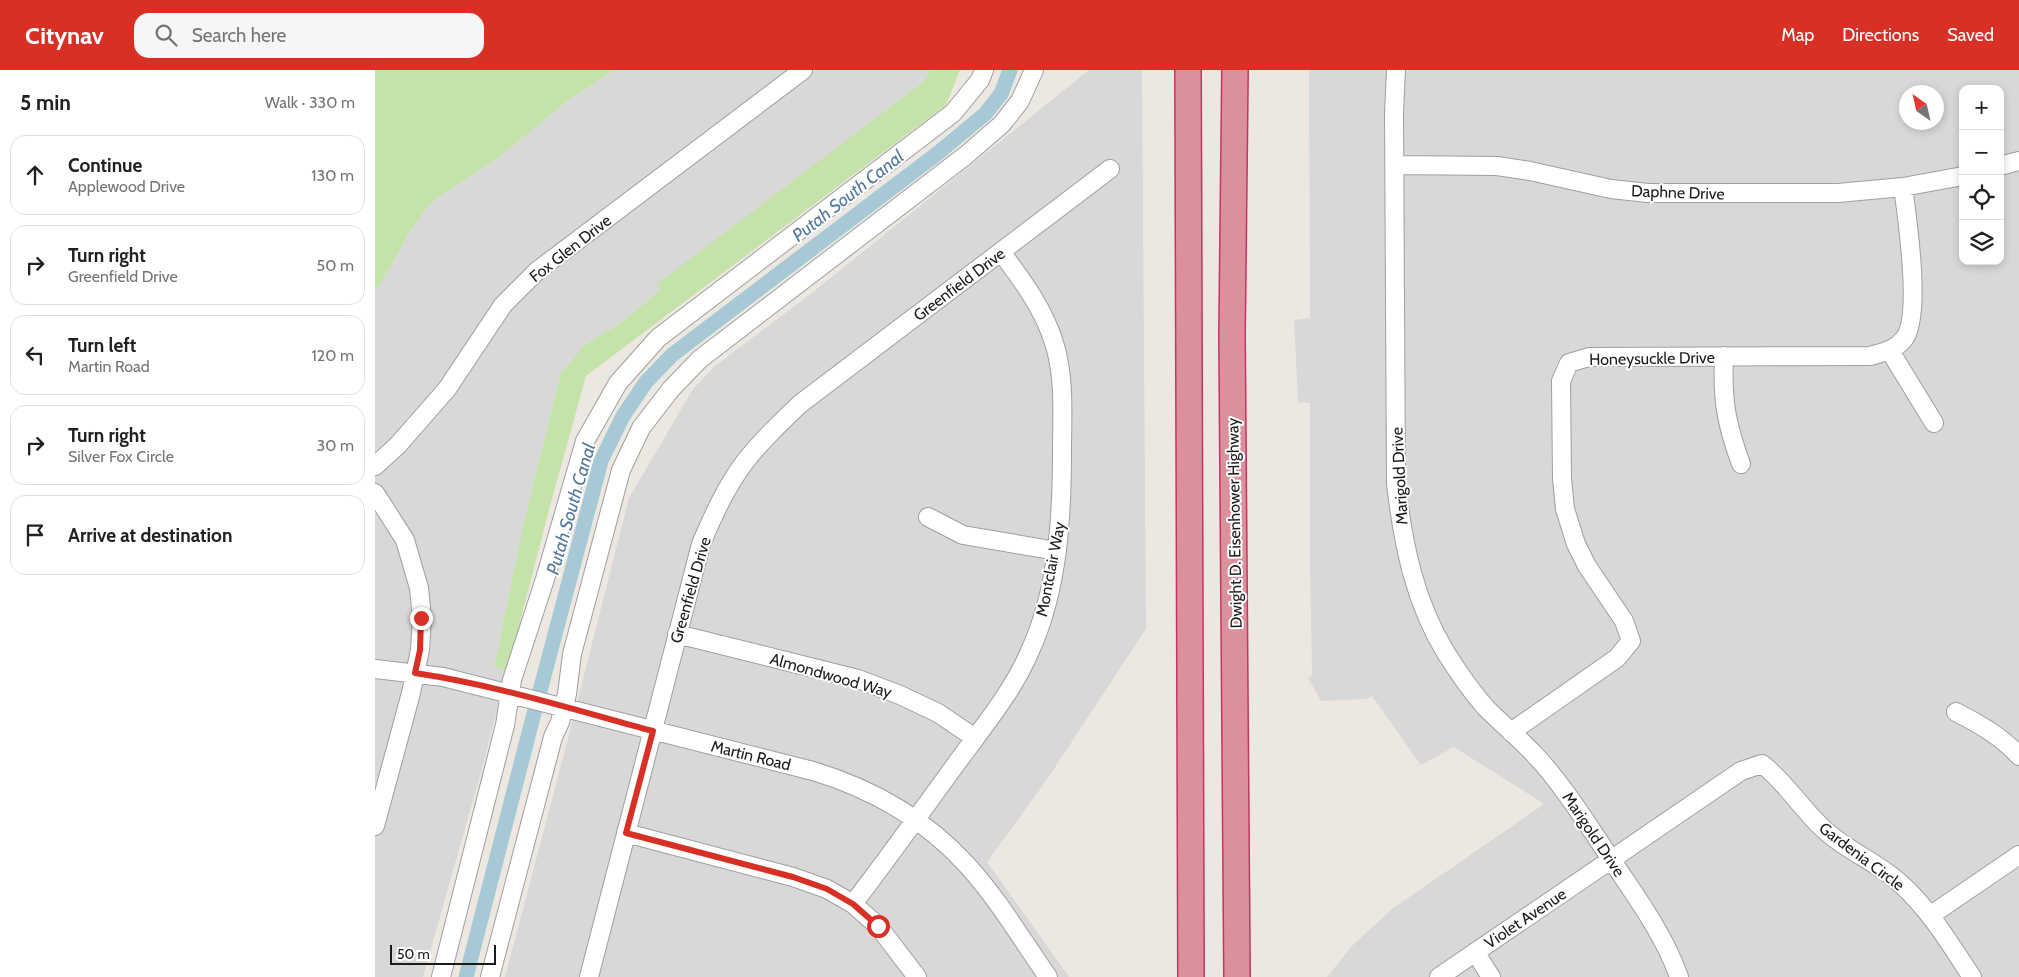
<!DOCTYPE html>
<meta charset="utf-8">
<style>
:root{--surface:#fff;--page:#f6f6f6;--text:#202124;--muted:#757577;--line:#e0e0e0;--accent:#d93025}
body{margin:0;font-family:Cabin,sans-serif;background:var(--page);color:var(--text)}
.controls{position:absolute;right:15px;top:15px;display:grid;overflow:hidden;border-radius:10px;box-shadow:0 2px 8px #0003}
.controls button{width:45px;height:45px;display:grid;place-items:center;padding:0;border:0;border-bottom:1px solid var(--line);background:var(--surface);color:var(--text);font:25px sans-serif}
.compass{position:absolute;left:1524px;top:15px;width:45px;height:45px;border-radius:50%;background:var(--surface);box-shadow:0 2px 8px #0003;rotate:326deg}
.scale{position:absolute;left:15px;bottom:12px;width:106px;box-sizing:border-box;padding-left:5px;border:2px solid #1b1b1b;border-top:0;font-size:14px;line-height:18px;white-space:nowrap;color:#1b1b1b;-webkit-text-stroke:4px #fff;paint-order:stroke}
.stop{position:absolute;width:15px;height:15px;margin:-11px;border:4px solid #d93025;border-radius:50%;background:#fff}
.stop.end{background:#d93025;border-color:#fff;box-shadow:0 1px 5px #0008}
.list{margin:0;padding:0;list-style:none}
h2{display:flex;justify-content:space-between;align-items:center;height:65px;margin:0;padding:0 20px;font-size:21px}
h2 small{font-size:16px;font-weight:400;color:var(--muted)}
.list li{display:grid;grid-template-columns:32px 1fr auto;gap:15px;align-items:center;box-sizing:border-box;height:80px;margin:0 10px 10px;padding:0 10px;border:1px solid var(--line);border-radius:15px}
.list b{display:block;font-size:19px;white-space:nowrap}
.list p{margin:0;font-size:16px;white-space:nowrap;color:var(--muted)}
.list em{font-size:16px;font-style:normal;color:var(--muted)}
.icon{flex:none;width:28px;height:28px;fill:none;stroke:currentColor;stroke-width:2;stroke-linecap:round;stroke-linejoin:round}
.map{position:relative;flex:none;width:1644px;height:907px;overflow:hidden}
header{display:flex;align-items:center;gap:30px;box-sizing:border-box;height:70px;padding:0 25px;background:var(--accent);color:#fff}
header strong{font-size:24px}
nav{display:flex;gap:28px;margin-inline-start:auto;font-size:18px}
.search{width:350px;height:45px;background:var(--page);display:flex;align-items:center;gap:12px;box-sizing:border-box;padding:0 18px;border-radius:15px;color:var(--muted);font-size:19px}
main{display:flex}
aside{flex:1;background:var(--surface)}
.map>svg:first-child{display:block}
.residential{fill:#d9d8d8;fill-rule:evenodd}
.grass{fill:#c5e2ab}
.lines{fill:none;stroke-linecap:round;stroke-linejoin:round}
.canal{stroke:#a6c9d5;stroke-width:15}
.minor-casing{stroke:#9f9f9f;stroke-width:20}
.highway-casing{stroke:#c33562;stroke-width:28}
.minor{stroke:#fff;stroke-width:18}
.highway{stroke:#dc909c;stroke-width:25}
.route{stroke:#d93025;stroke-width:6}
.labels{text-anchor:middle;stroke-width:4;stroke-linejoin:round;paint-order:stroke}
.street-label{font-size:16px;fill:#1b1b1b;stroke:#fff}
.water-label{font-size:18px;font-style:italic;fill:#5277a0;stroke:#fff}
</style>
<header>
<strong>Citynav</strong>
<div class="search"><svg class="icon" aria-label="search" viewBox="0 0 24 24"><circle cx="10" cy="10" r="6"/><path d="M15 15l6 6"/></svg>Search here</div>
<nav><a>Map</a><a>Directions</a><a>Saved</a></nav>
</header>
<main>
<aside>
<h2>5 min<small>Walk · 330 m</small></h2>
<ul class="list">
<li><svg class="icon" aria-label="ahead" viewBox="0 0 24 24"><path d="M12 20V5M6 11l6-6 6 6"/></svg><div><b>Continue</b><p>Applewood Drive</p></div><em>130 m</em></li>
<li><svg class="icon" aria-label="right" viewBox="0 0 24 24"><path d="M7 20v-9h11M14 6l5 5-5 5"/></svg><div><b>Turn right</b><p>Greenfield Drive</p></div><em>50 m</em></li>
<li><svg class="icon" aria-label="left" viewBox="0 0 24 24"><path d="M17 20v-9H6M10 6l-5 5 5 5"/></svg><div><b>Turn left</b><p>Martin Road</p></div><em>120 m</em></li>
<li><svg class="icon" aria-label="right" viewBox="0 0 24 24"><path d="M7 20v-9h11M14 6l5 5-5 5"/></svg><div><b>Turn right</b><p>Silver Fox Circle</p></div><em>30 m</em></li>
<li><svg class="icon" aria-label="arrive" viewBox="0 0 24 24"><path d="M6 21V4h12l-3 4 3 4H6"/></svg><div><b>Arrive at destination</b></div></li>
</ul>
</aside>
<div class="map">
<svg width="1644" height="907" viewBox="0 0 1644 907">
<rect width="100%" height="100%" fill="#ece8e1"/>
<path class="residential" d="M240 0H555L549 11 283 214 285 220 247 252 208 276 185 305 149 452 119 597 132 602 106 702 48 907H0V220L9 208 34 163 51 139 61 129 123 88 195 29Z
M714 0H767L771 559 669 714 612 792 694 907H130L190 680 254 428 318 319 340 296 433 226Z
M934 0H1644V907H952L977 876 1017 839 1169 734 1079 677 1046 695 997 626 991 629 946 631 933 608 937 605 935 495V333L923 332 919 250 935 248ZM1588 19H1625V191H1588ZM1532 22H1562V52H1532Z"/>
<path class="grass" d="M0 0H240L195 29 123 88 61 129 51 139 34 163 9 208 0 220Z
M555 0H585L571 35 211 306 175 436 132 602 119 597 149 452 185 305 208 276 247 252 285 220 282 214 549 11Z"/>
<g class="lines">
<path class="canal" d="M91 907 157 651 226 391 248 346 271 312 297 285 563 83 610 44 626 24 635 0"/>
<defs>
<path id="minor" d="M1021 0 1019 43 1021 414C1028 473 1039 531 1071 583 1083 602 1096 621 1111 638 1127 654 1145 669 1160 685 1189 716 1212 754 1236 789 1261 827 1289 864 1304 907
M1020 95 1122 96 1155 101 1236 119 1273 123H1463L1528 117 1588 106
M1625 96 1644 91
M1515 281 1559 353
M1349 286C1347 330 1351 353 1366 394
M0 396 23 375 72 319 128 235 162 201 428 0
M0 423 30 470 44 518 47 548 45 580 36 623 0 756
M553 447 588 465 682 481
M302 564 483 609 525 625 563 643 600 668
M0 599 68 607 438 701C498 719 549 748 592 795 623 829 647 870 673 907
M1581 642C1604 654 1626 666 1644 686
M1136 662 1242 588 1256 571 1249 551 1212 496 1201 474 1190 439 1187 408 1186 311 1194 293 1214 287 1495 286C1509 282 1520 280 1529 269 1547 246 1532 147 1528 117
M251 763 418 807 452 819 478 834 503 856 542 907
M478 834C513 788 547 741 581 694 607 658 637 623 655 581 683 520 687 448 687 381 687 347 690 310 680 276 670 241 648 211 626 182
M1556 845 1644 785
M1100 882 1116 907
M66 907 130 655 137 610 170 509 210 371 243 313 283 268 578 43 605 10 609 0
M115 907 178 667 185 652 192 624 197 584 246 400 266 358 296 319 325 289 590 86 627 54 645 31 659 0
M214 907 326 474C338 446 351 417 369 393 386 371 405 353 425 334L735 99
M1064 907 1366 701 1387 694C1413 714 1428 742 1453 763 1475 782 1503 793 1525 813 1555 840 1575 874 1597 907"/>
<path id="highway" d="M813 0 816 907
M860 0 857 265 862 907"/>
</defs>
<use href="#minor" class="minor-casing"/>
<use href="#highway" class="highway-casing"/>
<use href="#minor" class="minor"/>
<use href="#highway" class="highway"/>
</g>
<g class="lines">
<path class="route" d="M46 548 45 580 40 603C121 615 200 640 278 661L251 763 418 807 452 819 478 834 503 856"/>
</g>
<g class="labels">
<g class="street-label">
<text transform="translate(1303 122) rotate(2)" y="6">Daphne Drive</text>
<text transform="translate(195 178) rotate(-38)" y="6">Fox Glen Drive</text>
<text transform="translate(584 214) rotate(-37)" y="6">Greenfield Drive</text>
<text transform="translate(1277 288) rotate(-1)" y="6">Honeysuckle Drive</text>
<text transform="translate(1024 406) rotate(-93)" y="6">Marigold Drive</text>
<text transform="translate(859 453) rotate(-91)" y="6">Dwight D. Eisenhower Highway</text>
<text transform="translate(675 499) rotate(-79)" y="6">Montclair Way</text>
<text transform="translate(315 520) rotate(-74)" y="6">Greenfield Drive</text>
<text transform="translate(456 605) rotate(16)" y="6">Almondwood Way</text>
<text transform="translate(376 685) rotate(14)" y="6">Martin Road</text>
<text transform="translate(1219 764) rotate(56)" y="6">Marigold Drive</text>
<text transform="translate(1487 786) rotate(37)" y="6">Gardenia Circle</text>
<text transform="translate(1150 848) rotate(-34)" y="6">Violet Avenue</text>
</g>
<g class="water-label">
<text transform="translate(473 126) rotate(-38)" y="6">Putah South Canal</text>
<text transform="translate(196 439) rotate(-74)" y="6">Putah South Canal</text>
</g>
</g>
</svg>
<div class="controls">
<button>+</button>
<button>−</button>
<button><svg class="icon" aria-label="locate" viewBox="0 0 24 24"><circle cx="12" cy="12" r="6"/><path d="M12 2v4M12 18v4M2 12h4M18 12h4"/></svg></button>
<button><svg class="icon" aria-label="layers" viewBox="0 0 24 24"><path d="M12 4l9 5-9 5-9-5zM3 14l9 5 9-5"/></svg></button>
</div>
<svg class="compass" viewBox="-18 -18 36 36"><path d="M0-13l5 13h-10z" fill="#e53935"/><path d="M0 13l5-13h-10z" fill="#757577"/></svg>
<div class="scale">50 m</div>
<div class="stop" style="left:503px;top:856px"></div>
<div class="stop end" style="left:46px;top:548px"></div>
</div>
</main>
